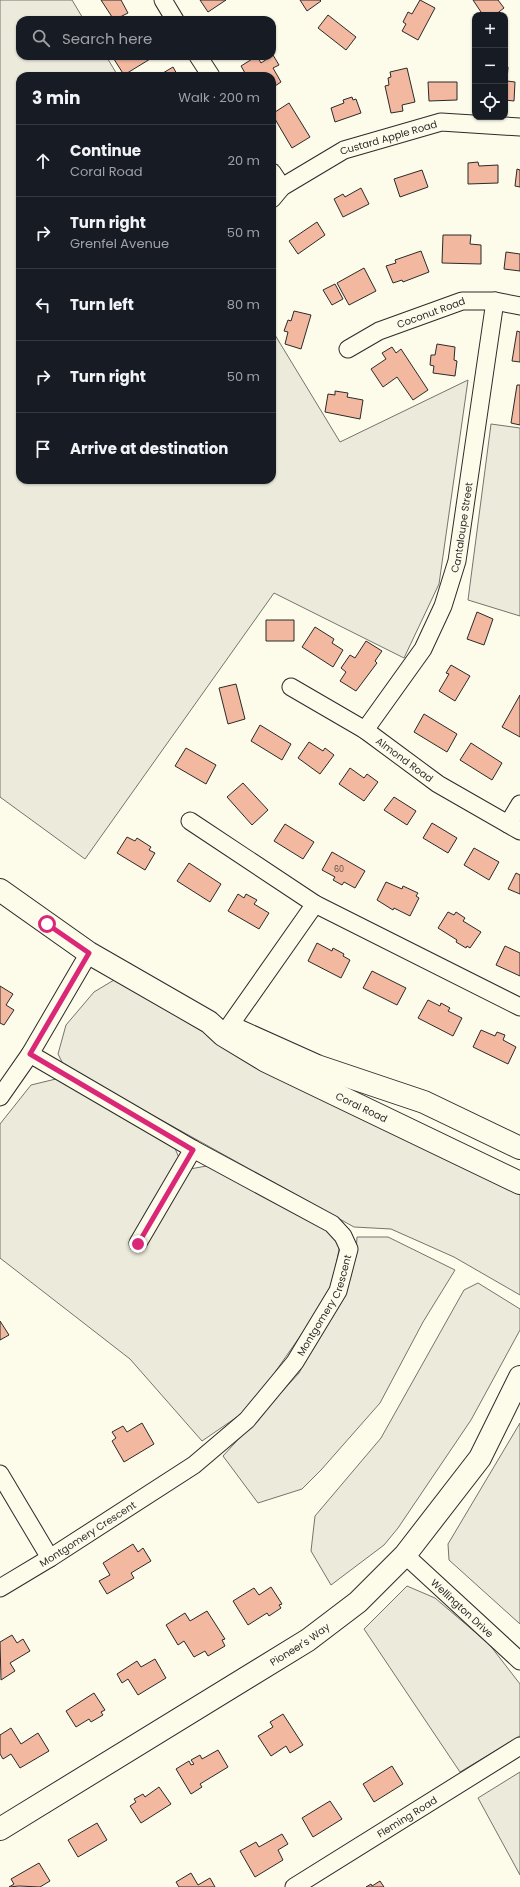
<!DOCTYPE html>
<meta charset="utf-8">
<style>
:root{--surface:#171b24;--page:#242831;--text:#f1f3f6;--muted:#9ea1a6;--line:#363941}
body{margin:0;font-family:Poppins,sans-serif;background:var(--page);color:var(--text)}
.controls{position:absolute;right:12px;top:12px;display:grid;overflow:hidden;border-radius:8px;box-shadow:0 1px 3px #0004}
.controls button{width:36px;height:36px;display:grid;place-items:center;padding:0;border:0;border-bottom:1px solid var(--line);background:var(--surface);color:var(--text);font:20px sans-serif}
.stop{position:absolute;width:12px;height:12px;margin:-9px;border:3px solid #db2777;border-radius:50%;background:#fff}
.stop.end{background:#db2777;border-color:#fff;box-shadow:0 1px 4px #0008}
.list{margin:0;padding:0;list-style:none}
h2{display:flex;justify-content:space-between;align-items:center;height:52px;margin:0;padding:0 16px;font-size:17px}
h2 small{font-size:13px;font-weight:400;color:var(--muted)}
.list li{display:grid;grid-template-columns:26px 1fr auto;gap:12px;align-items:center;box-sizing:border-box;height:72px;padding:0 16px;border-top:1px solid var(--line)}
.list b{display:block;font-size:15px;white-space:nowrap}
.list p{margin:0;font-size:13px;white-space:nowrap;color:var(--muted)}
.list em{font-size:13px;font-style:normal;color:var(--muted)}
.icon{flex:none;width:22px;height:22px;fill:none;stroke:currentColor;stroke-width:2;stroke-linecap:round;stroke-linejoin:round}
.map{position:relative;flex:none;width:520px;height:1887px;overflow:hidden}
.search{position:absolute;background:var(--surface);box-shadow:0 1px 3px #0004;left:16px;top:16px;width:260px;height:44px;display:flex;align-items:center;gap:10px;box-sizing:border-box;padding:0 14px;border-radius:12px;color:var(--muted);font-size:15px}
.panel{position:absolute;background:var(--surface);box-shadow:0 1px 3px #0004;left:16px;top:72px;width:260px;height:412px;border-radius:12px}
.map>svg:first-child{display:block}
.green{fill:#ecebdb;stroke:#74746e}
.building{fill:#f2b8a0;stroke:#2b2b2b}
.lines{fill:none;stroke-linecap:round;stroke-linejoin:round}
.minor-casing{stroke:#2b2b2b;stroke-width:19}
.major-casing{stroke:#2b2b2b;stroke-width:24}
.minor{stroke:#fdfbea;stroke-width:17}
.major{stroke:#fdfbea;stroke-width:22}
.route{stroke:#db2777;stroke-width:5}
.labels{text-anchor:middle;stroke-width:3;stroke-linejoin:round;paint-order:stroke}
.number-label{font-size:8px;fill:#5d4e48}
.street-label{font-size:10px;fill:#2b2b2b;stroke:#fdfbea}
</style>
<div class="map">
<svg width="520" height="1887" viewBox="0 0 520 1887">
<rect width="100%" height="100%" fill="#fdfbea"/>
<path class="green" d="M0 0H72L84 20H20V56H106L118 76H20V480H272V330L340 442 468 380 439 584 404 658 274 593 85 859 0 797Z
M491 424 520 428V616L468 600Z
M114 980 220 1041 520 1191V1295L454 1257 391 1229 354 1227 64 1066 58 1054 66 1025 94 992Z
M60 1078 174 1146 179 1158 150 1205 135 1232 134 1250H144L161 1212 190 1169 212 1165 329 1226 340 1244 331 1292 250 1408 202 1441 130 1359 0 1258V1124L31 1085Z
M357 1237H388L455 1270 423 1322 380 1403 321 1470 302 1489 258 1503 223 1456 299 1373 342 1293 356 1253Z
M478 1283 520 1309V1330L471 1420 398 1528 384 1545 331 1585 311 1551 315 1516 381 1438 464 1290Z
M520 1423V1624L449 1560 448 1544Z
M407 1586 435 1598 489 1644 520 1684V1736L460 1772 364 1629Z
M520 1772V1875L478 1798Z"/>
<path class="building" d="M101 0H121L128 13 114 20Z
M200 0H226L208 12Z
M300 0H320L321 1 307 11Z
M420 0 435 8 418 40 402 31 406 24 403 22 408 12 412 14Z
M473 0H498L504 8 495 15H483Z
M328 15 356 37 346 50 318 28Z
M273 55 279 65 273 68 281 82 272 88V76H241L245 73 241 66 257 56 261 63Z
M112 56H155L124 75Z
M173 67 178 76H158Z
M505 67H508L507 81 515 82 514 101 505 100Z
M407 68 415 102 402 105 403 111 391 113 385 86 389 85 388 78 391 77 390 72Z
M428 82H457V100L429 101Z
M352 97 353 100 356 99 361 113 335 122 331 108 344 103 343 100Z
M289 103 310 137 292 148 272 114Z
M478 162 479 166 498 165V183L468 184V163Z
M517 169 520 170V187L515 186Z
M422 170 428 187 400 197 394 179Z
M361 188 369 204 343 217 334 199 343 194 345 197Z
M317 222 325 235 298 254 289 241Z
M443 235H471L470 244 481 245V264L442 263Z
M421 251 429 272 403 282 402 280 393 283 386 266 396 263 395 260Z
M506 252 520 254V271L504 269Z
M364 268 376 291 349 305 337 283Z
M335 284 343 299 332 305 323 290Z
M294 311 311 315 301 349 285 344 288 332 284 331 288 320 291 321Z
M517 331 520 332V362L512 361Z
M437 344 455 347 454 360 457 361 455 376 433 373 434 366 430 365 431 355H435Z
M392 347 396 353 401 349 428 390 413 400 397 377 383 387 371 369 386 359 382 353Z
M517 385H520V425L511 423Z
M335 391 348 393 347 397 363 400 360 419 325 412 328 394 335 395Z
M477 612 493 619 484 645 467 639Z
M266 620H294V641H266Z
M315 627 334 639 332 643 343 650 333 667 302 647Z
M366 641 382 651 375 661 377 663 356 691 340 681 346 672 341 668 350 655 355 658Z
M451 665 470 676 455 701 439 691 449 674 446 673Z
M236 684 245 719 228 724 219 688Z
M520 695V737L502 727Z
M424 714 457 734 447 752 414 732Z
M260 725 291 744 282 760 251 741Z
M309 742 323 751 325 748 334 755 320 774 298 758Z
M471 743 502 763 492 780 460 760Z
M186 748 216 765 206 784 175 766Z
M350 768 364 778 367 774 378 782 364 801 339 784Z
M243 783 268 810 252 825 227 797Z
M394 797 416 811 407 825 384 810Z
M432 823 457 838 448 853 423 838Z
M285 824 314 842 303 859 274 841Z
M127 837 135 841 137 838 151 847 149 850 155 853 145 870 117 853Z
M474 848 499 862 489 880 464 865Z
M332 852 365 871 355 888 344 882 342 885 333 880 335 877 322 870Z
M189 863 221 884 210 902 177 881Z
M516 873 520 875V894L508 889Z
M386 882 402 889 403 886 418 893 416 896 419 898 410 916 394 908 393 910 377 900Z
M238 894 244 898 246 894 257 900 254 904 269 913 259 929 228 911Z
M448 912 454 915 456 912 465 918 463 921 481 932 470 948 467 946 466 948 456 942 457 940 438 928Z
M317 943 332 951 333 948 344 954 343 956 350 960 341 978 308 961Z
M505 946 520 953V976L496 965Z
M372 971 406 988 397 1005 363 988Z
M0 986 13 994 6 1005 14 1010 4 1025 0 1023Z
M428 1000 440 1006 441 1003 450 1008 448 1011 462 1018 453 1036 418 1018Z
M481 1030 495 1036 497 1032 505 1035 503 1040 516 1047 508 1064 473 1047Z
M0 1321 9 1335 0 1340Z
M142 1423 154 1444 124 1462 112 1441 116 1438 112 1432 123 1426 127 1432Z
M133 1544 138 1552 143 1548 151 1561 131 1573 134 1578 107 1594 99 1581 110 1575 103 1563Z
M271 1587 282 1604 279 1605 281 1608 269 1616 267 1613 248 1625 233 1601 254 1588 259 1595Z
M207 1611 225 1639 222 1640 225 1646 208 1656 205 1651 194 1657 184 1641 178 1645 166 1625 185 1613 190 1621Z
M12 1635 17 1643 23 1639 30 1651 10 1663 15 1671 1 1680 0 1642Z
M155 1659 166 1678 138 1695 128 1679 122 1683 117 1674 137 1661 141 1667Z
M94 1693 105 1710 101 1712 103 1715 91 1722 89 1719 76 1727 66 1711Z
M283 1714 303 1745 290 1753 286 1746 271 1756 258 1736 273 1727 270 1722Z
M11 1728 21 1744 38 1733 49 1751 20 1768 11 1754 3 1759 0 1754V1735Z
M218 1750 228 1767 200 1784 202 1787 191 1794 176 1769 189 1761 191 1765 194 1764 191 1760 200 1755 202 1759Z
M392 1766 403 1784 374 1802 363 1784Z
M159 1787 171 1804 141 1823 130 1806 136 1802 134 1799 143 1794 145 1797Z
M330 1801 342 1819 313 1837 302 1818Z
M97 1823 107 1840 78 1857 68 1840Z
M282 1834 288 1844 278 1850 283 1860 255 1877 240 1851 256 1842 259 1847Z
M39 1863 50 1881 40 1887 19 1886 9 1887 14 1884 11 1879Z
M191 1873 198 1885 210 1878 215 1887H179L176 1882Z
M380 1881 384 1887H366L371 1884 372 1886Z"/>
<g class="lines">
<defs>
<g id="minor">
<path d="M163 0 175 20"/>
<path d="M198 56 211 76"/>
<path d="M272 172 282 187"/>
<path id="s1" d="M272 199 282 187 344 150 441 122 520 127"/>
<path id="s2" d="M348 349 379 331 462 301H495L520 306"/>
<path id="s3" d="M291 687 365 730 438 784 520 831"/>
<path id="s4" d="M365 730 423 649 443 606 457 561 495 301"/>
<path d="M190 821 315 904 520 1007"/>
<path d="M508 824 520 804"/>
<path d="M223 1035 315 904"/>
<path d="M0 1097 30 1054 89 953"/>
<path d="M138 1243 193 1149"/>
<path d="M0 1474 50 1558"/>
<path id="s5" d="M405 1555 520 1661"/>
<path id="s6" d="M0 1588 50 1558 194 1465 247 1420 295 1362 338 1291 349 1249 343 1236 332 1224 193 1149 30 1054"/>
<path id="s7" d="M294 1887 520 1746"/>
</g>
<g id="major">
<path id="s8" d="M0 890 89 953 209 1022 223 1035 266 1061 520 1183"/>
<path d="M239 1031 317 1066 424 1102 520 1148"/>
<path id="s9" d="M0 1829 308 1640 358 1602 405 1555 480 1458 520 1377"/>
</g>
</defs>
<use href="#minor" class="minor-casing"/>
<use href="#major" class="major-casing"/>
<use href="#minor" class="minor"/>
<use href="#major" class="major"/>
</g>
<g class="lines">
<path class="route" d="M47 924 89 953 30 1054 193 1150 138 1244"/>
</g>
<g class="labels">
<g class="number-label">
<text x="339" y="872">60</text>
</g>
<g class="street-label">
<text dy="4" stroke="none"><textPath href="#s1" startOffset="134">Custard Apple Road</textPath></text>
<text dy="4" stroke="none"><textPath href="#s2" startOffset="91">Coconut Road</textPath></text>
<text dy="4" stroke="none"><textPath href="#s4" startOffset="228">Cantaloupe Street</textPath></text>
<text dy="4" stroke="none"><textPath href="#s3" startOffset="135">Almond Road</textPath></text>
<text dy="4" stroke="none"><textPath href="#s8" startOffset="423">Coral Road</textPath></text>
<text dy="4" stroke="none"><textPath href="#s6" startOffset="439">Montgomery Crescent</textPath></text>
<text dy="4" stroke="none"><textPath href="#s6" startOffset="103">Montgomery Crescent</textPath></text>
<text dy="4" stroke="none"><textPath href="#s5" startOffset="78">Wellington Drive</textPath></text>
<text dy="4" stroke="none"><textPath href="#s9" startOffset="352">Pioneer's Way</textPath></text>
<text dy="4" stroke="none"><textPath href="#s7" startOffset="133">Fleming Road</textPath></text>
</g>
</g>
</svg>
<div class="controls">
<button>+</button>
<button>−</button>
<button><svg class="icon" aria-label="locate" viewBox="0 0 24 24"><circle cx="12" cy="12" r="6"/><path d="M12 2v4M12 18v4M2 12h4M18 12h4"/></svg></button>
</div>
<div class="stop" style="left:47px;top:924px"></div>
<div class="stop end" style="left:138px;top:1244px"></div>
<div class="search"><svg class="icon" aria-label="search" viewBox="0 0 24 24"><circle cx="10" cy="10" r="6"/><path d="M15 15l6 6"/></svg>Search here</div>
<section class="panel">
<h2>3 min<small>Walk · 200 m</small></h2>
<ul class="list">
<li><svg class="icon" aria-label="ahead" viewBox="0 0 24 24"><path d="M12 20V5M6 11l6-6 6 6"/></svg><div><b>Continue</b><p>Coral Road</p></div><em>20 m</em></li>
<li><svg class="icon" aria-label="right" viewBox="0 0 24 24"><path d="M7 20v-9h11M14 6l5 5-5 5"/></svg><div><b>Turn right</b><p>Grenfel Avenue</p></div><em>50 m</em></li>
<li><svg class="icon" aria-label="left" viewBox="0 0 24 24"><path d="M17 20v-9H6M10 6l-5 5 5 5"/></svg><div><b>Turn left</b></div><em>80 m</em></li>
<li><svg class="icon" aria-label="right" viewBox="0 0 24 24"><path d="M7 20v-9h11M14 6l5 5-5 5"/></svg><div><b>Turn right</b></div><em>50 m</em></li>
<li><svg class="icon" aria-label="arrive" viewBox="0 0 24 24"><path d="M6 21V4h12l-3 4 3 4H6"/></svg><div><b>Arrive at destination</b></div></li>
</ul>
</section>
</div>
